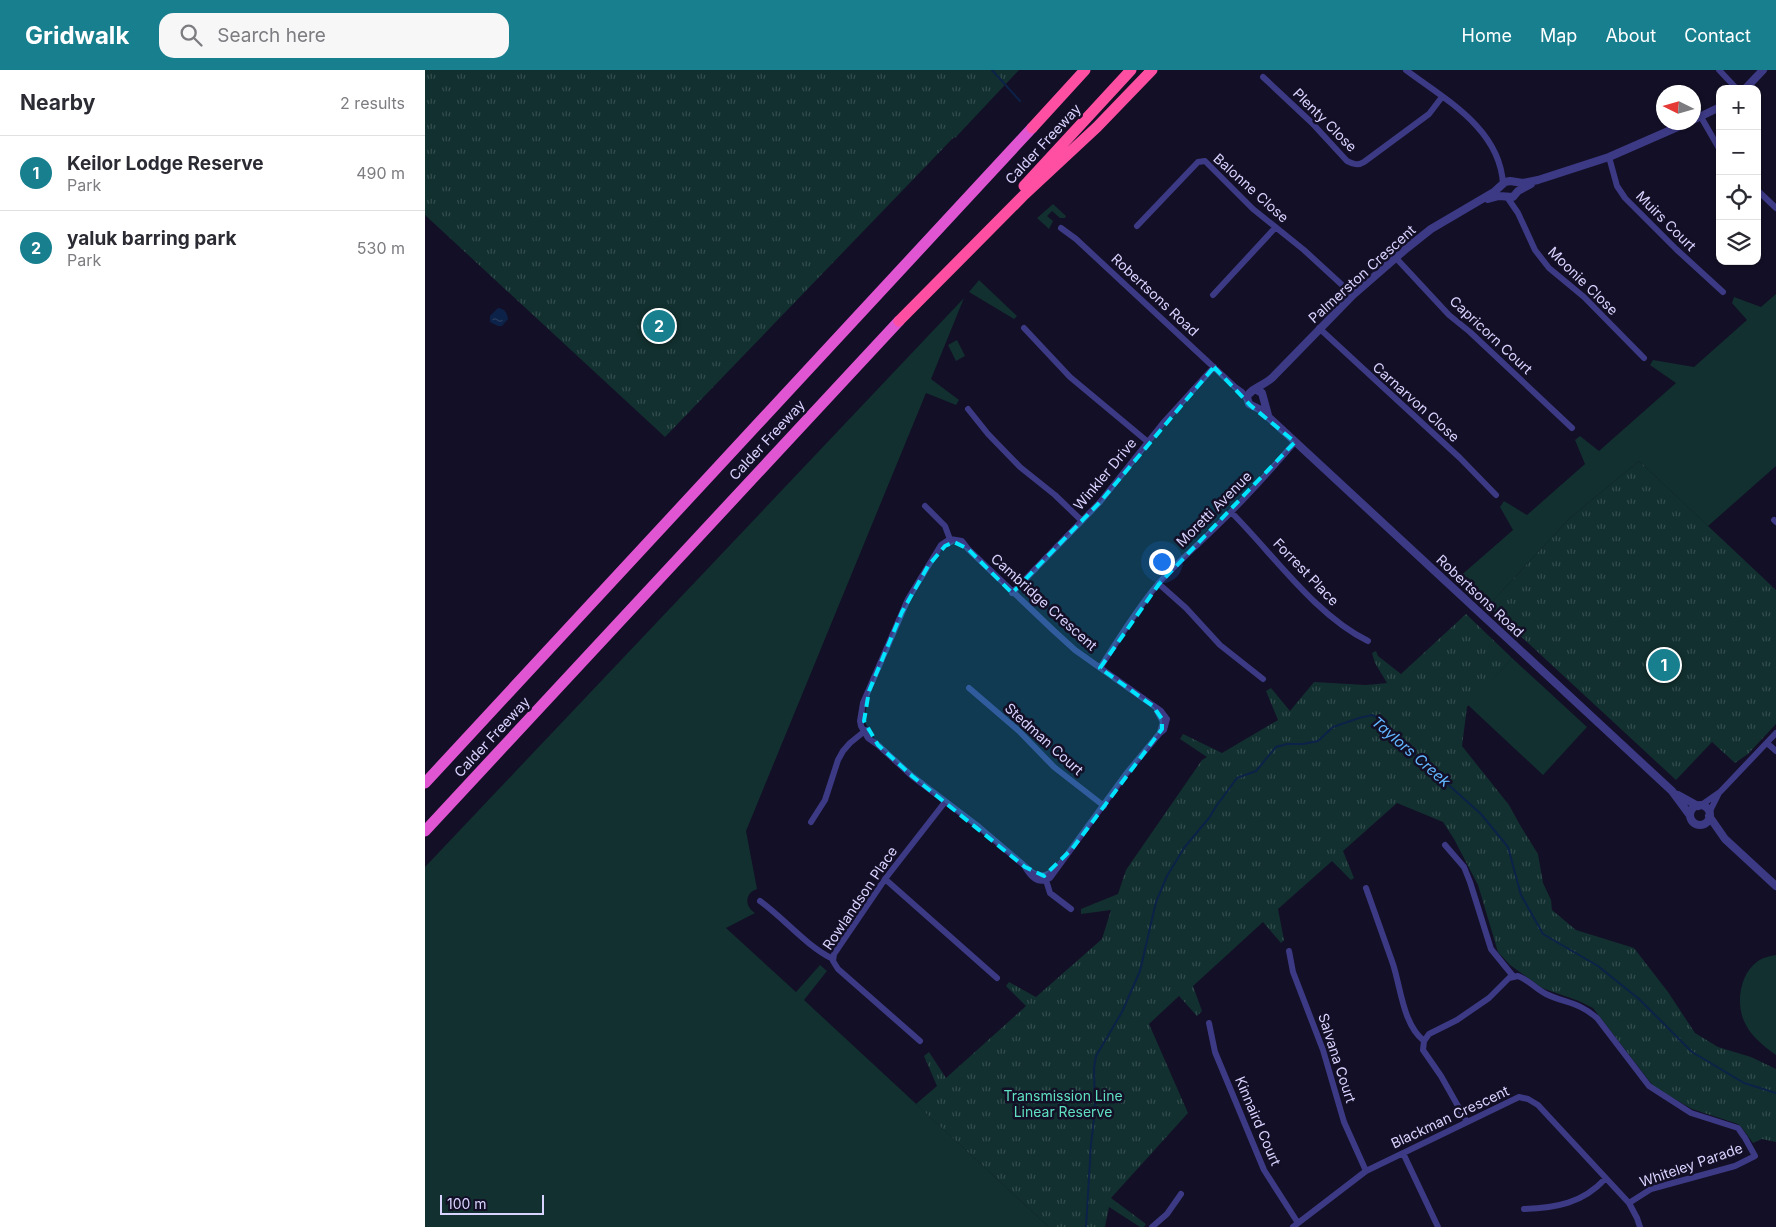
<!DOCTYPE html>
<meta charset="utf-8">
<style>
:root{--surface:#fff;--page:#f7f7f7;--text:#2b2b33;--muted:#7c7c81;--line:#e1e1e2;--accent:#187f8f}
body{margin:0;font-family:Inter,sans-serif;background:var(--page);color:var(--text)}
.controls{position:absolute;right:15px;top:15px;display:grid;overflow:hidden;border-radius:10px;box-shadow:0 1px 4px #0004}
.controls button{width:45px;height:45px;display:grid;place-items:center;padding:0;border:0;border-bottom:1px solid var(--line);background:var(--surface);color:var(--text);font:25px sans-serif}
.compass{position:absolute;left:1231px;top:15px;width:45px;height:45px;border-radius:50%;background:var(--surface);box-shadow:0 1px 4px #0004;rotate:275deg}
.scale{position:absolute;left:15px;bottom:12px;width:104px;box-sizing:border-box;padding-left:5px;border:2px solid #d9d4ff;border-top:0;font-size:14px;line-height:18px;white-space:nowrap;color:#d9d4ff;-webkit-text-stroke:4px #130f26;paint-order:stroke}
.you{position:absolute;left:736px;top:491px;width:18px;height:18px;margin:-12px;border:4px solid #fff;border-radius:50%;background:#1a73e8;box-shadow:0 0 0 8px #1a73e833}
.badge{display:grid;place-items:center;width:32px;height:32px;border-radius:50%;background:var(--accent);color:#fff;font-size:16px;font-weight:700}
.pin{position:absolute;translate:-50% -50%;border:2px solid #fff;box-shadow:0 1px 5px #0006}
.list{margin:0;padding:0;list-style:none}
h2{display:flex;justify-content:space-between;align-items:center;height:65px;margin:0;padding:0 20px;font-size:21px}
h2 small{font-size:16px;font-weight:400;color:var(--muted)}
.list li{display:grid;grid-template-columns:32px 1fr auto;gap:15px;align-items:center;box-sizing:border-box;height:75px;padding:0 20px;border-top:1px solid var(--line)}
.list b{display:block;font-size:19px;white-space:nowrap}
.list p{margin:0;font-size:16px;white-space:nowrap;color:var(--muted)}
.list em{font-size:16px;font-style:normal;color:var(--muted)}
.icon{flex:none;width:28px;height:28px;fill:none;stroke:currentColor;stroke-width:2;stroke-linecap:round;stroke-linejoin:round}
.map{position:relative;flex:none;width:1351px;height:1157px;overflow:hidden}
header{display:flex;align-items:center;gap:30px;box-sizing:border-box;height:70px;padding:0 25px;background:var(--accent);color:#fff}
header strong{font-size:24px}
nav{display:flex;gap:28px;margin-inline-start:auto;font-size:18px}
.search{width:350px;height:45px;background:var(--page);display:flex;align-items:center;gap:12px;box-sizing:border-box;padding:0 18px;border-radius:15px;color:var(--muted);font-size:19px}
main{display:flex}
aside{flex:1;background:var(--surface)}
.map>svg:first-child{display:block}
.green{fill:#12302f}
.park{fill:url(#park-tufts)}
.water{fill:url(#water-ripples)}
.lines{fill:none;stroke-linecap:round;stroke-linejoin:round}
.stream{stroke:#0c2248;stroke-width:2}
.minor{stroke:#3d3a85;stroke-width:6}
.tertiary{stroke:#3d3a85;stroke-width:8}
.trunk{stroke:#e055d1;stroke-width:11}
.motorway{stroke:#ff4fa3;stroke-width:11}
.marked{fill:#00e5ff;fill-opacity:0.2;stroke:#00e5ff;stroke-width:4;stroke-dasharray:10 6;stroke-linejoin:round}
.labels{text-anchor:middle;stroke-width:5;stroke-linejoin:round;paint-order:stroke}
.street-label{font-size:14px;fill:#d9d4ff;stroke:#130f26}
.park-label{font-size:14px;fill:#5fe0c0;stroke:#130f26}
.water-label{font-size:15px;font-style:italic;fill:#62b6ff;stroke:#130f26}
</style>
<header>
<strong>Gridwalk</strong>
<div class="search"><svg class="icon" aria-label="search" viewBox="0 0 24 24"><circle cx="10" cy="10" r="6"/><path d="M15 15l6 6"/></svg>Search here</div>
<nav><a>Home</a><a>Map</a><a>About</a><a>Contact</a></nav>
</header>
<main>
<aside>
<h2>Nearby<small>2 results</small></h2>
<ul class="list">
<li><span class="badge">1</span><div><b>Keilor Lodge Reserve</b><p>Park</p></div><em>490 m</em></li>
<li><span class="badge">2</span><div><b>yaluk barring park</b><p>Park</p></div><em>530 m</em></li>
</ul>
</aside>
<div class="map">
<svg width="1351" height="1157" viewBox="0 0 1351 1157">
<defs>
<pattern id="park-tufts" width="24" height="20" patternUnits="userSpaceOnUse" patternTransform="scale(1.25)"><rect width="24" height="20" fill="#12302f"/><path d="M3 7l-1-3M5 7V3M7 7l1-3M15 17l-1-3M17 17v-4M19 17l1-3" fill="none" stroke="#344d4e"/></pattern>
<pattern id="water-ripples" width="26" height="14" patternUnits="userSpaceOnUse" patternTransform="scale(1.25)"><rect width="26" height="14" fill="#0c2248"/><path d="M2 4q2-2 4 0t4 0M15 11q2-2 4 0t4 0" fill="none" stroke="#2f4163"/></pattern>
</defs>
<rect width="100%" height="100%" fill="#130f26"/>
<path class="green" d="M628 134 641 146 640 148H635L627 141 622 146 628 151 624 159 612 148Z
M554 210 592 246 589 249 544 222Z
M1351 224V396L1283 456 1214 391 1145 448 1063 536 1033 508 1088 460 1075 437 1079 431 1102 445 1160 394 1150 370 1155 366 1174 381 1251 313 1225 295 1228 290 1269 297 1322 250 1307 233 1309 227 1336 237Z
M539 228 506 309 534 330 531 335 501 323 321 761 332 819C320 823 319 836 330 843L301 858 371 922 395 895 402 901 379 930 624 1157H0V797Z
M532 270 540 286 531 291 523 275Z
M1087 588 1162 657 1118 705 1043 635Z
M1351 885V985C1340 977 1327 967 1321 955 1310 936 1314 904 1333 891 1337 888 1345 886 1351 885Z"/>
<path class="park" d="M0 0H594L530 68 529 67 240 367 0 145Z
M1214 391 1351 520V654L1323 684 1310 693 1287 672 1251 710 1063 536 1145 448Z
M1041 544 1087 588 1042 637 1037 676 1084 735 1095 755 1113 784 1118 813 1126 830 1127 840 1151 860 1209 878 1243 922 1270 963 1293 977 1326 987 1351 999V1072L1337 1069 1328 1073 1317 1058 1313 1054 1267 1039 1229 1017 1168 938 1154 931 1117 918 1085 895 1073 882 1053 815 1029 769 1018 752 972 733 918 781 929 808 926 810 907 791 853 839 859 870 856 873 838 852 768 916 777 941 772 946 754 926 724 954 763 1043 686 1128 721 1154 719 1157H715L684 1137 680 1157H624L491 1034 512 1016 499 986 504 982 521 1008 601 936 581 916 584 912 611 927 677 869 686 840 656 844V839L693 824 701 800 777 690 782 687 755 669 758 664 797 683 853 650 841 621 846 618 865 641 889 612 941 615 962 613 950 593 947 583 951 581 953 586 976 604Z"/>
<path class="water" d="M73 238C80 239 82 243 83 249L77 256H73L65 252V246Z"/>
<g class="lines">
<path class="stream" d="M567 0 595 31
M661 1157 666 1074 670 1040 669 998 671 986 697 942 715 901 731 832 742 806 759 778 784 748 792 735 812 708 831 701 851 677 862 674H878L893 671 908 657 934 648 947 645 953 648 968 665 1056 744 1083 777 1096 825 1118 864 1173 896 1214 929 1267 982 1319 1013 1351 1023"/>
<path class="minor" d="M981 0C1021 30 1075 59 1078 114
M1294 0 1312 19
M838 7 887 53 922 91C928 94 933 96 939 92L1004 44 1017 27
M1276 47 1295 80
M1184 87 1192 116 1200 128 1251 179 1298 222
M1332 120 1351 138
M1082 127 1093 143 1110 180 1124 198 1159 227 1219 288
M712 156 773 92 780 91 828 139 879 180 928 225
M636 158 651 169 810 317 817 322 823 331
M971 188 1024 245 1045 262 1147 358
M788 225 850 158
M599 258 645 307 723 372
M894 258 1035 388 1071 425
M543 339 563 364 595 397 630 425 657 451
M500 436 520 456 526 472
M806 442C848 484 890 545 943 571
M1349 450 1351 452
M734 514 761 538 795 575 838 609
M587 523 675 432 738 353 789 297
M675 598C693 570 711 540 733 514 751 493 773 475 793 455 820 429 845 401 870 372
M544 618 594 661 629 697 679 736
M732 641 738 652 735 662
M1342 673 1351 681
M1275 736 1295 722 1351 663
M1284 743 1293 725
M386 752 400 730 413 690 418 681 425 673 441 660
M1020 775 1039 797 1045 812 1066 879 1088 906
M600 797C606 807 613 815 625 808L701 704 734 664 739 660 742 649 736 641 650 580 628 560 543 479 537 471 525 469 516 475 483 529 438 633 435 651 436 656 443 668 453 675 487 706 554 757 608 803C619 809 626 803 634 795
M620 807 625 823 646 839
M460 809 572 908
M941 818C950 843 959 868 968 894 976 919 978 954 999 971
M335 831C360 849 380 875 408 889
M864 881 868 902 898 980 919 1052 941 1101
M784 953 790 982 839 1100 873 1153
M495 971 413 899 408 891 409 884 460 809 520 732
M1042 1052 1016 1006 998 980 999 971 1004 964 1032 950 1064 928 1084 908 1093 906C1104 910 1111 919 1121 924 1140 933 1154 932 1172 948L1224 1016 1266 1043 1313 1058 1320 1068 1330 1086 1310 1096 1226 1119 1204 1133
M978 1083 1013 1157
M1099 1139C1131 1138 1158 1133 1180 1109
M727 1157 742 1144 756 1124
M868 1157 941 1101 1094 1027 1103 1029 1113 1035 1204 1133 1212 1148 1215 1157"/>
<path class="tertiary" d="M1320 19 1338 0
M1268 50 1295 37
M1264 52 1184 87 1113 110 1098 113 1085 111 1080 112 1069 122 1006 159 982 178 928 225 847 308C839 315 825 319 822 327L824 334 836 340 1247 721 1264 744
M1063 129 1074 126 1088 127 1093 121 1106 114
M830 319 837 323 843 345
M1253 725 1273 736
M1265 745a10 10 0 1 1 20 0a10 10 0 1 1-20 0Z
M1284 746 1300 769 1351 816"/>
<path class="trunk" d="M0 713 607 58
M0 761 474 251"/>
<path class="motorway" d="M607 58 660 0
M599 116 706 0
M474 251 600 124 672 57 727 0"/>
</g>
<path class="marked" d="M789 297 825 335 870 372 734 514 675 598 728 636 737 649V659L647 779 619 806 600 797 487 706 453 675 439 651 444 621 477 542 503 496 520 476 529 472 543 479 587 523 675 432Z"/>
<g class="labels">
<g class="street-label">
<text transform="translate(900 50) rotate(45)" y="5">Plenty Close</text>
<text transform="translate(618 74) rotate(-47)" y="5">Calder Freeway</text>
<text transform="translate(826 118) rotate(42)" y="5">Balonne Close</text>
<text transform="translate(1241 151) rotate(45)" y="5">Muirs Court</text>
<text transform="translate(937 204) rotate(-42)" y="5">Palmerston Crescent</text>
<text transform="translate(1158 211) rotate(44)" y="5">Moonie Close</text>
<text transform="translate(730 225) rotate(43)" y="5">Robertsons Road</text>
<text transform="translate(1066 265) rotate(43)" y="5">Capricorn Court</text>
<text transform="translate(991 332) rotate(42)" y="5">Carnarvon Close</text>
<text transform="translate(342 370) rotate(-47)" y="5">Calder Freeway</text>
<text transform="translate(680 404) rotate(-50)" y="5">Winkler Drive</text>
<text transform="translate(789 439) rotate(-45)" y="5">Moretti Avenue</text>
<text transform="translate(881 502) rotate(46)" y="5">Forrest Place</text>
<text transform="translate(1055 526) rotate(43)" y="5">Robertsons Road</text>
<text transform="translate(619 532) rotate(42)" y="5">Cambridge Crescent</text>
<text transform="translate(67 667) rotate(-47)" y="5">Calder Freeway</text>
<text transform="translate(619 669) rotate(42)" y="5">Stedman Court</text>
<text transform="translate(435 828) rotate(-56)" y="5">Rowlandson Place</text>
<text transform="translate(912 988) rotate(72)" y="5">Salvana Court</text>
<text transform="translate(1025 1047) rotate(-25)" y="5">Blackman Crescent</text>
<text transform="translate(833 1051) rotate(67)" y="5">Kinnaird Court</text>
<text transform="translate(1266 1095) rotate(-19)" y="5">Whiteley Parade</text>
</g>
<g class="park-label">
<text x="638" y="1031">Transmission Line<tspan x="638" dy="16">Linear Reserve</tspan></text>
</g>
<g class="water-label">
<text transform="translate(986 682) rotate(41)" y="5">Taylors Creek</text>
</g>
</g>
</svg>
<div class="controls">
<button>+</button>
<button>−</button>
<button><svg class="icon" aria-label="locate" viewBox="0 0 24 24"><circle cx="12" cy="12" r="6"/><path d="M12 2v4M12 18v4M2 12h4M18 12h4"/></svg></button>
<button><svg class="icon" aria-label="layers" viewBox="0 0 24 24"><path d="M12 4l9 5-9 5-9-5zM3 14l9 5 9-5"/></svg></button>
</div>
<svg class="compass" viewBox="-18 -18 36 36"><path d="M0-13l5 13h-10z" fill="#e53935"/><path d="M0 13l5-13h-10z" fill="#7c7c81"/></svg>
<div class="scale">100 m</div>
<div class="you"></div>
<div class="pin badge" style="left:1239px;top:595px">1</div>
<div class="pin badge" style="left:234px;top:256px">2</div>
</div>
</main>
